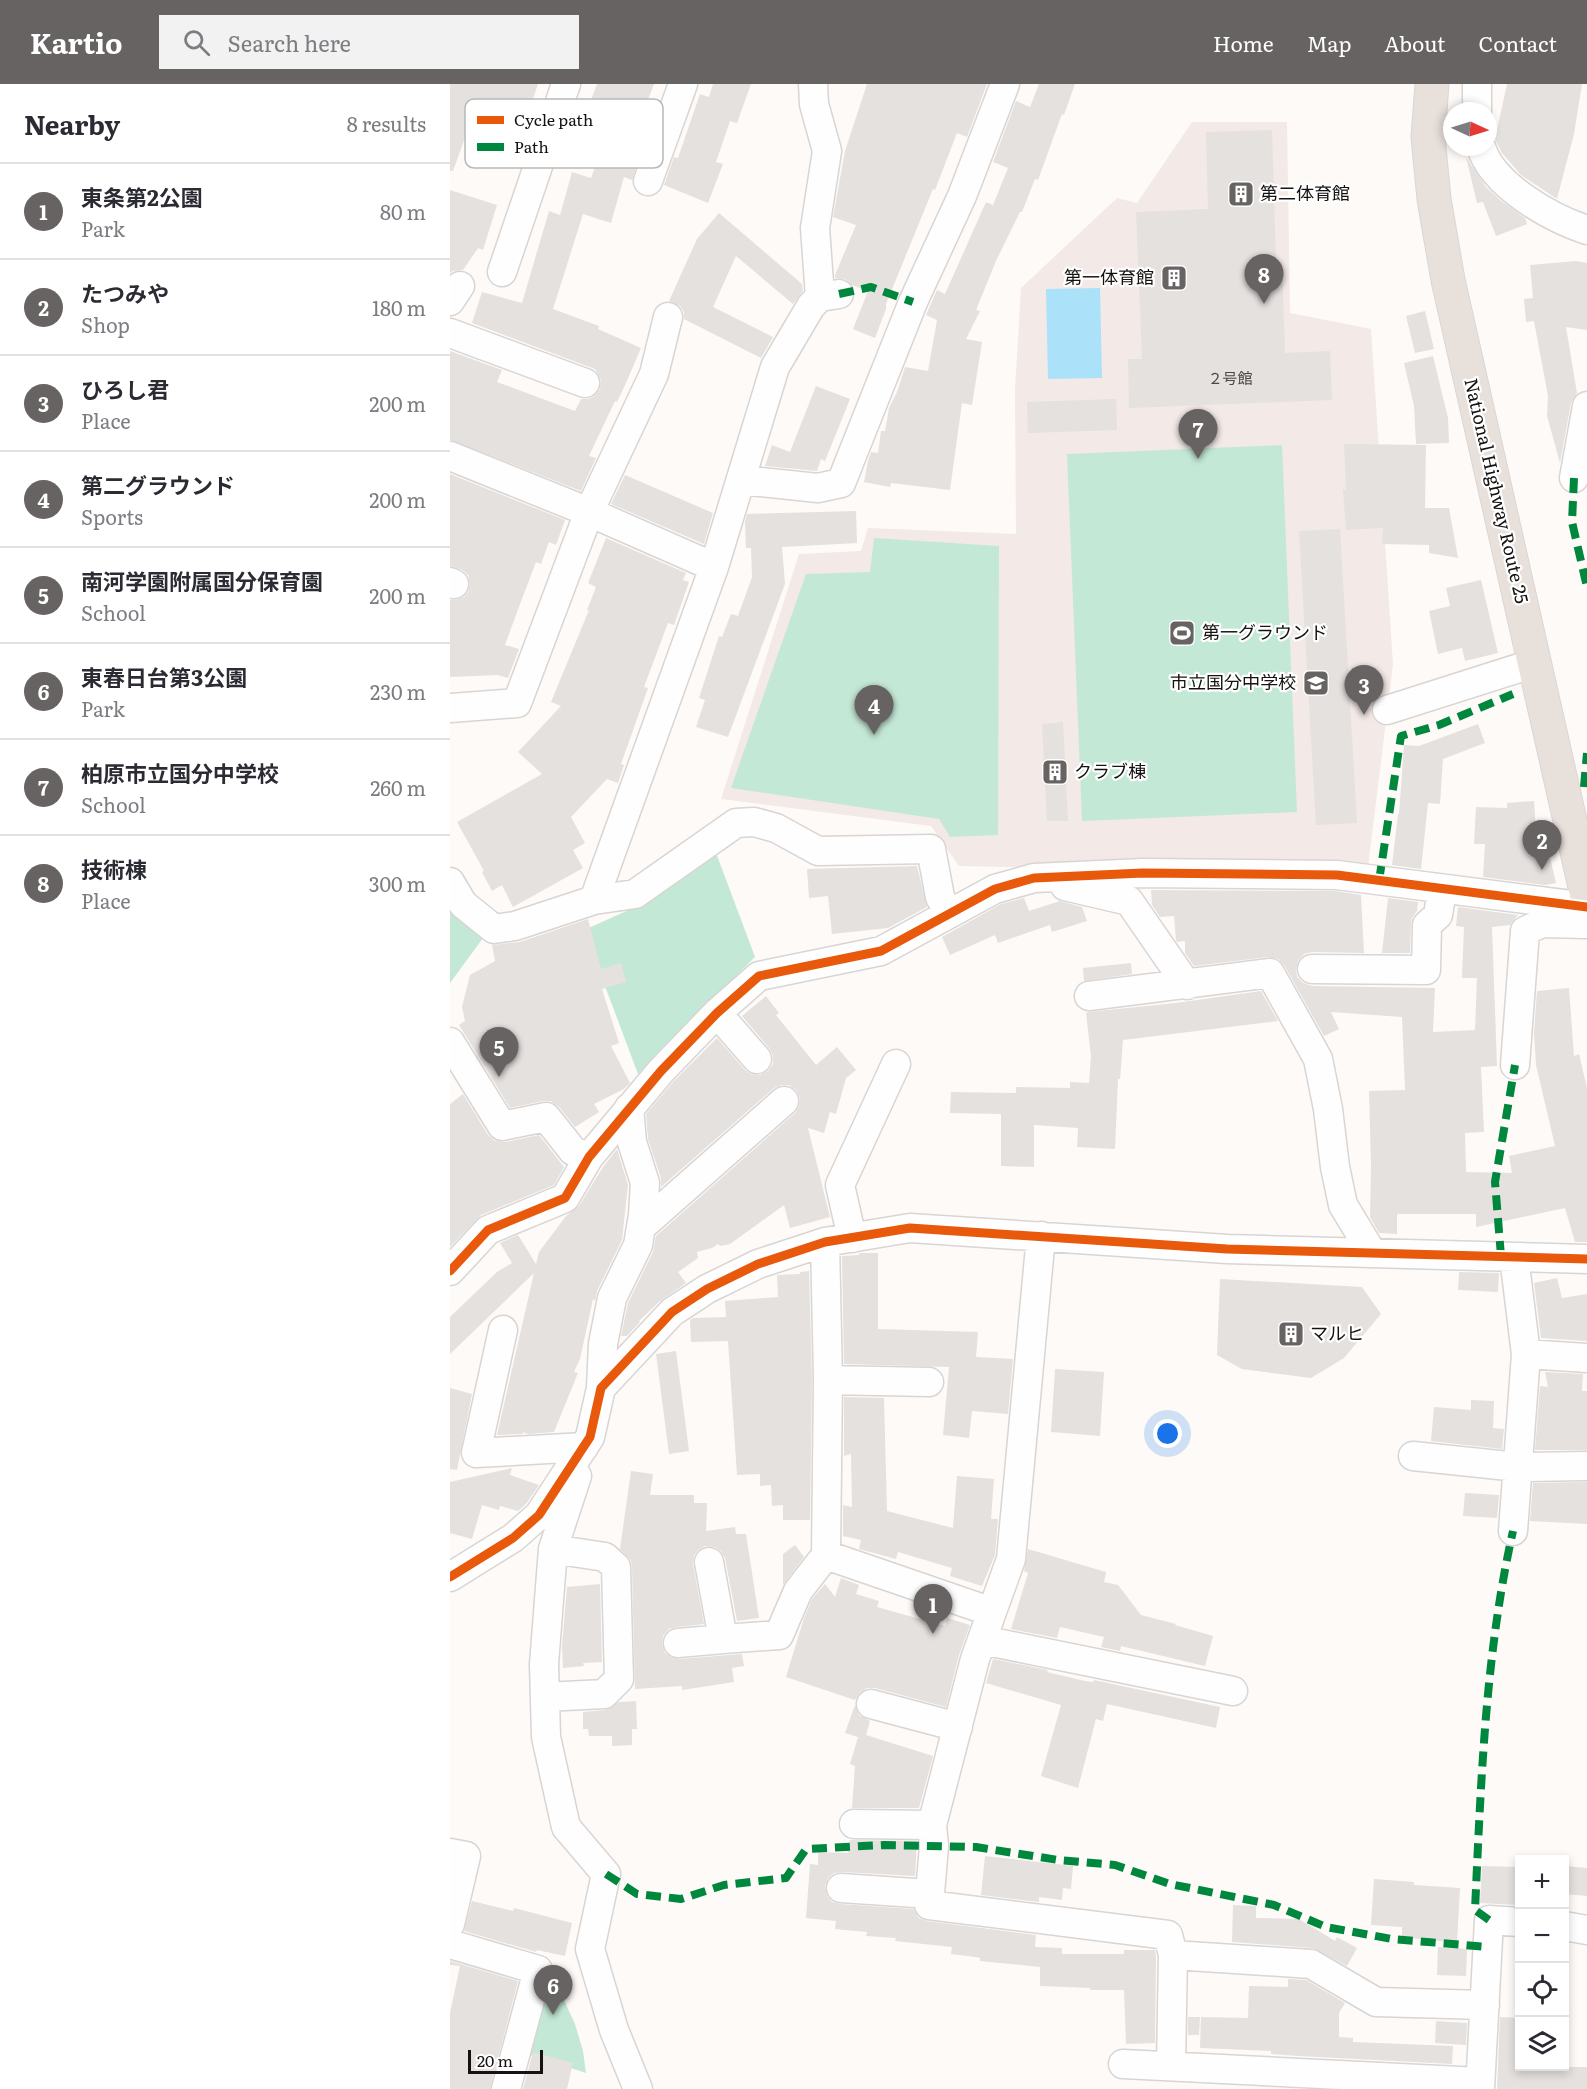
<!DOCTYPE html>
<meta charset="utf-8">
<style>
:root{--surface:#fff;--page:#f2f2f3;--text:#2b2b33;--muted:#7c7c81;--line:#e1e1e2;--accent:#666362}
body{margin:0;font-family:Literata,"Noto Sans JP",serif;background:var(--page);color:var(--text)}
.controls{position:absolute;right:18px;bottom:18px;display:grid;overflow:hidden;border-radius:0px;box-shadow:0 3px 9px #0003}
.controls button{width:54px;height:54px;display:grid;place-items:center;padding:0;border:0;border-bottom:2px solid var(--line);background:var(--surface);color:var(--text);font:30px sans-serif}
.compass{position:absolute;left:993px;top:18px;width:54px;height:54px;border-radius:50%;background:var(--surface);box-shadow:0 3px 9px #0003;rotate:94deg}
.scale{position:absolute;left:18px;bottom:15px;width:75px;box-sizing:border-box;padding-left:6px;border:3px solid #151211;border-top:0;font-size:16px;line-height:21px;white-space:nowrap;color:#151211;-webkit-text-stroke:4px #fff;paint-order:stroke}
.you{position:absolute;left:718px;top:1350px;width:21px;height:21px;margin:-15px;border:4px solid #fff;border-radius:50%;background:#1a73e8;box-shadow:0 0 0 9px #1a73e833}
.badge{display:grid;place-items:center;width:39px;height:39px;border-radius:50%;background:var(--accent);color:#fff;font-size:20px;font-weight:700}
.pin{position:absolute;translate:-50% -50px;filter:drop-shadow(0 2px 3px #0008)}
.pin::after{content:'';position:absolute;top:32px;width:21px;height:18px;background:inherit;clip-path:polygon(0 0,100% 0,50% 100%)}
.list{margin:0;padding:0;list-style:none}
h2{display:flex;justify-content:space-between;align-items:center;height:78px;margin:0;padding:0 24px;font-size:26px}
h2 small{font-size:20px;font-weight:400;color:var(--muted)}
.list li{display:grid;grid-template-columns:39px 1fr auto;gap:18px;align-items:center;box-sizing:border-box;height:96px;padding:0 24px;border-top:2px solid var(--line)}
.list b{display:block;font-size:22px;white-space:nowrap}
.list p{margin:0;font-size:20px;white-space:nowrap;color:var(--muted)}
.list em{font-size:20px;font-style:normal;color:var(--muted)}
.icon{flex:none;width:33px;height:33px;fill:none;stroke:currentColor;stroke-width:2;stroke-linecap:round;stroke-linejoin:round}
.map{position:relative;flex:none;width:1137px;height:2005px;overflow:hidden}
header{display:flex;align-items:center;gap:36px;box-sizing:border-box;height:84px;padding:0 30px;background:var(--accent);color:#fff}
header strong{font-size:28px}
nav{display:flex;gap:33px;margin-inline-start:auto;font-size:21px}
.search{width:420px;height:54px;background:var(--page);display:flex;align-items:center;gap:15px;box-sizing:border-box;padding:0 21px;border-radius:0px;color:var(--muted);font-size:22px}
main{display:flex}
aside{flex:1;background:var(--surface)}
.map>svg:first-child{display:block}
.education{fill:#f3e9e7}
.green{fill:#c4e8d6}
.water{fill:#abe2f9}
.building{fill:#e4e1df}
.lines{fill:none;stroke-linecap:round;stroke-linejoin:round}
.minor-casing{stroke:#d8d5d3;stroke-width:31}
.highway-casing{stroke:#d9d7d6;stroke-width:35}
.minor{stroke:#fffefe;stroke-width:28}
.highway{stroke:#e8e0db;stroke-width:33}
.quiet{stroke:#00873e;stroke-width:8;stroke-dasharray:15 8;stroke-linecap:butt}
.cycleway-casing{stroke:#fff;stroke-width:13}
.cycleway{stroke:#e8590c;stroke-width:9}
.labels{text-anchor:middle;stroke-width:4.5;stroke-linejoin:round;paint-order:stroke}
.number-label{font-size:15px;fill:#4a4746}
.poi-label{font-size:18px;fill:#151211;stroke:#fff;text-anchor:start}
.street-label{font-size:18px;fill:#151211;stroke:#fff}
.key{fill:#fff;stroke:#b9b8b8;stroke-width:1.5}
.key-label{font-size:16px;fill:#151211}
</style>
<header>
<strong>Kartio</strong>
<div class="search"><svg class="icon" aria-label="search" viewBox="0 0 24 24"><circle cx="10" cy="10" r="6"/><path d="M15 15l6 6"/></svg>Search here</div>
<nav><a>Home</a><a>Map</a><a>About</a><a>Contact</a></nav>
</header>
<main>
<aside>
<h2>Nearby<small>8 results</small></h2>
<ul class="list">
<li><span class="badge">1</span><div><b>東条第2公園</b><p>Park</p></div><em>80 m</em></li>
<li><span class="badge">2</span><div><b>たつみや</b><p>Shop</p></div><em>180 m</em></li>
<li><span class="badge">3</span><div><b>ひろし君</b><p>Place</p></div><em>200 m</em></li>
<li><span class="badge">4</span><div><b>第二グラウンド</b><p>Sports</p></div><em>200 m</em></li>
<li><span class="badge">5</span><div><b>南河学園附属国分保育園</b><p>School</p></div><em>200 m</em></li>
<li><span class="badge">6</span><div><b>東春日台第3公園</b><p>Park</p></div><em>230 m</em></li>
<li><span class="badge">7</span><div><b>柏原市立国分中学校</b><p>School</p></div><em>260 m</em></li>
<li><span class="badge">8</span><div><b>技術棟</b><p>Place</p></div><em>300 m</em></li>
</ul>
</aside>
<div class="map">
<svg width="1137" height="2005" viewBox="0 0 1137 2005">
<rect width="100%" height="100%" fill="#fdfaf8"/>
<path class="education" d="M742 38H837L840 229 921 245 943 580 918 783 596 784 509 782 481 742 271 715 349 470 411 467 418 444 566 450 565 306 571 204 667 114 687 119Z"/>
<path class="green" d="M832 361 847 728 632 737 617 370Z
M424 454 549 462 548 751 500 753 489 735 281 704 356 490 420 488Z
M266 769 305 873 188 990 134 846 181 825Z
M0 815 36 850 0 899Z
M100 1880 108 1885 113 1914 125 1940 133 1967 136 1989 74 1969Z"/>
<path class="water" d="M650 204 652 294 598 295 596 205Z"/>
<path class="building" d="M0 0H88L65 68 16 51 3 87H0Z
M147 0H204L182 58 193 62 182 96 174 93 161 139 133 130 103 225 149 242 148 245 191 264 176 299 167 318 165 317 139 372 146 374 131 407 0 356V267L52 286 47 298 125 327 131 315H138L145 312 150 305 151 296 145 285 22 239 32 208 72 219 99 127 110 131 122 88 141 94 159 45 134 35Z
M263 0H301L287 39 280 37 266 78 273 80 258 119 214 101 224 73 228 74 250 10 259 13Z
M417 0H537L517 53 507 49 485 106 483 105 436 220V225L425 254 403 245 418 207 402 201 395 195 385 194V191L406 141 383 133 395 67Z
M589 0H625L614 31 612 30 588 96 585 95 572 128H570L546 177 526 226 530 227 516 255 532 258 522 321 512 319 500 406 441 399 440 403 414 398 418 377 421 368 428 369 431 347H435L439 324 447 308 455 283 478 287 487 236 476 231 487 206 495 210 536 118 543 121 558 84 543 78 566 17 580 23Z
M1057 0H1132L1124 50 1107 115 1071 91 1052 69 1045 55Z
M822 46 826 178H832L835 269 880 267 882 316 679 324 678 275H692L686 128 758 125 756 48Z
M1016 73 1036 103 1050 116 1075 134 1077 140 1046 152 1033 118 1027 119Z
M0 106 47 121 33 166 28 164 13 186 3 187 0 189Z
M269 129 352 200 353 207 343 220 286 172 263 223 323 253 311 274 234 235V228L230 222 219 217 247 155Z
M1126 177 1137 179V246L1116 243 1127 309 1121 319 1110 379 1097 332 1098 312 1084 237 1076 238 1074 215 1083 214 1080 181Z
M975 227 984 265 965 269 956 232Z
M983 272 998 334 999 359 966 360 964 322 954 279Z
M366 302 400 315 375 377 371 375 367 387 315 382 322 361 340 368Z
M666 315 667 346 578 349 577 318Z
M894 360 976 361 975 424H999L1008 474 979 469V461L932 460 933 444 896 446 893 406H896Z
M0 390 115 436 106 461 99 458 91 480 86 478 70 520 55 561 69 565 58 594 48 591 0 593V516H6L14 513 18 508 20 500 18 491 12 486 0 482Z
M175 391 263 429 254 460 161 420Z
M406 427 407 459 332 463 335 500 278 653 246 643 255 616 249 614 269 552 272 553 281 530 288 532 302 493 301 464H296L295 438 297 430Z
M890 445 907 739 866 741 849 447Z
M156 454 236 489 233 496 239 498 224 541 218 539 194 603 198 604 171 680 174 681 168 699 157 695 121 733 135 759 123 766 133 784 63 823 52 801 42 807 32 788 34 787 7 738 92 690 68 668 111 622 101 618 139 526H137L146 503 138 499Z
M1031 496 1048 569 1015 577 1012 564 988 570 979 527 1000 522 996 504Z
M613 638 618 737H597L592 640Z
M1028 640 1035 659 993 675 990 720 978 719 971 785 942 781 948 730H949L954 661 969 662Z
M1084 717 1087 763 1097 761 1106 799 1095 801 1033 793 1035 760H1024L1026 723 1057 724V719Z
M467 782 477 823 438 844 382 850 378 812 359 814 357 785Z
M701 806 886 807 911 811 914 869 862 868 854 870 848 877 846 885 847 893 853 899 862 902 985 904 983 948 1025 946 1027 894H1012L1014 843 1006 842 1008 823 1068 831 1060 841 1042 843 1047 982 1031 983 1034 1048 1015 1049 1016 1088 1062 1089 1059 1072 1105 1062 1086 981 1084 949 1087 907 1119 904 1124 972 1129 970 1137 1004V1158H1125L1115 1124 1026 1143V1130H947V1150L929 1149 920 1133 921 1082 919 1007 955 1006 952 933 881 928 889 945 874 952 834 881 828 875 818 873 744 882 735 869V857L727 858 726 856 724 832 710 833 702 821Z
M574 814 579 827 610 817 632 823 637 837 602 848 600 841 548 859 545 851 500 871 492 853 551 820Z
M938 814 968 818 967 827 962 834 961 840 960 869H932Z
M138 835 151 885 171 879 176 898 152 905 169 959 161 962 180 999 174 1005 144 1020 149 1028 125 1043 109 1023 101 1017H93L60 1024 9 941 15 937 12 923 20 891 45 877 42 861 70 858Z
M681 879 682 890 634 897 633 884Z
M811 907 828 937 673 956 670 995H668L665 1065 627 1063 628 1044 584 1041V1083L551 1082V1030L500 1029 501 1008 566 1009V1003L620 1004V998L639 999 641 972 636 929 638 928 726 919Z
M316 912 329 929 326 931 366 981 387 963 406 986 396 994 386 1030 380 1028 374 1049 358 1044 380 1133 340 1144 334 1121 280 1160 270 1162 268 1160 262 1164 247 1168 248 1174 228 1188 236 1199 210 1217 189 1237 190 1238 177 1252H171L178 1219 203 1168 206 1152 345 1029 349 1023 350 1014 346 1006 339 1001H331L324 1004 211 1103V1094L198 1055 196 1030 223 998 267 954 295 986 301 990 310 991 318 987 323 980V971L319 964 292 932Z
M13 1010 38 1051 45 1057 55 1058 89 1051 114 1083 104 1101 31 1131 0 1163V1020Z
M167 1065 178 1101 172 1156 147 1207 145 1217 143 1215 130 1275 124 1288 128 1289 104 1348 78 1350 73 1348V1350L47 1351 84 1189 0 1270V1233L47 1188 62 1179 50 1159 68 1151 86 1180 89 1168 116 1132 129 1122 153 1083Z
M409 1169H428V1245L528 1248 526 1273 563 1275 558 1330 522 1327 519 1354 493 1351 499 1283 394 1280 392 1172 409 1171Z
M359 1187 362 1296 360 1436H333V1421L322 1422 321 1401 310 1402V1390L287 1391 278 1257 241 1258 240 1236 243 1234 276 1233 275 1217 328 1213 327 1191 350 1190V1188Z
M1009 1188 1049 1189 1048 1208 1008 1206Z
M1107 1194 1112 1214 1137 1210V1257L1091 1254 1084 1199Z
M770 1195 912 1203 931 1230 894 1274 861 1294 792 1285 767 1271Z
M226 1267 239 1367 219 1370 206 1270Z
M605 1285 654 1288 650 1352 601 1348Z
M1095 1288 1133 1290 1132 1307H1137V1366H1085L1090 1302 1098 1303Z
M0 1304 22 1310 7 1386 0 1385Z
M394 1313 434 1314 437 1427 503 1444 507 1392 544 1395 541 1435H548L545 1471 532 1502 500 1492 502 1484 448 1468 446 1475 409 1465 411 1456 393 1452V1421L402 1423 401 1370 394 1372Z
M1021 1316 1044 1317 1043 1344 1054 1345 1052 1365 981 1357 984 1323 1021 1326Z
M62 1384 60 1391 89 1401 76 1420 68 1427 50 1422 49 1426 32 1421 22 1455 0 1449V1398Z
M181 1387 203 1390 200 1411H244V1419H257L256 1447 285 1443 286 1450H296L309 1534 287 1537 275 1474 271 1467 265 1463 255 1462 248 1466 244 1472 243 1480 254 1540 227 1543 219 1545 213 1552 212 1560 215 1569 222 1574 229 1575 292 1570 294 1582 282 1584 284 1598 232 1606V1602L185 1605 182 1483 181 1476 170 1465Z
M1137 1398V1440L1080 1437 1083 1399Z
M1015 1409 1049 1411 1047 1434 1013 1432Z
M345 1461 354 1473 333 1501V1470Z
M578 1465 656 1488 654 1498 668 1501 691 1531 726 1540 725 1541 763 1552 755 1582 671 1562 670 1567 651 1563 654 1553 610 1543 607 1554 561 1545 578 1489 574 1487Z
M391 1494 409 1501 406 1510 429 1517 427 1523 495 1542 497 1534 520 1541 509 1571 496 1623 425 1604H417L410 1608 405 1616 336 1593 354 1534 362 1515 375 1500 385 1513Z
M150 1500 152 1578 133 1579 134 1582 113 1584 112 1562 117 1503Z
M543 1575 598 1586 597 1588 635 1597 643 1598 644 1596 770 1623 766 1644 657 1620 653 1637 646 1635 628 1704 591 1692 611 1621 536 1599Z
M186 1617 187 1645H182V1661L162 1662V1652H139L138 1645H133V1628L155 1626 169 1618Z
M405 1621 409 1631 420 1637 416 1651 483 1672 469 1724H402L405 1682 400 1680 408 1653 395 1649Z
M400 1756 467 1757 465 1792 392 1788 384 1789 378 1794 375 1802 377 1812 382 1818 390 1820 463 1825 469 1834 477 1837 586 1851 585 1863 612 1864V1870H674V1866H705L706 1873 705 1959 676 1960 674 1906H640V1904L590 1902V1883L530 1877V1874L525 1873 501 1870 502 1863 445 1857 446 1854 416 1852 417 1848 385 1845 386 1837 356 1834 360 1780 368 1781V1768L398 1769Z
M535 1772 623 1782 621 1805 613 1804 612 1816 589 1813V1818L531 1811Z
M1032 1782 1068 1783 1067 1821 1030 1819Z
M1114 1782 1137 1784V1812L1114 1810Z
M924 1795 964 1798V1801L1010 1804 1007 1859 952 1853V1843L921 1841Z
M22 1817 63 1827 64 1824 122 1839 115 1872 87 1866 86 1868 14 1847Z
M783 1821 806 1822V1834L849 1835 885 1857 887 1853 907 1864 897 1882 863 1864 782 1858Z
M988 1863 1017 1865 1016 1892 987 1891Z
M0 1877 68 1897 40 2005H0V1929L10 1882 0 1881Z
M838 1895 856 1896 895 1919 889 1929V1953L903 1954V1958L1003 1962 1002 1980 849 1972 821 1970V1967L750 1964 751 1933 798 1934 799 1902 838 1903Z
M738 1933H750L749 1951H738Z
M1050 1933 1070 1934V1983H1137V2005H1047Z
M986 1937 1017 1939 1016 1961 985 1959Z
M83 1968 123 1979 117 2005H73Z"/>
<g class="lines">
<defs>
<path id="minor" d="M363 0 364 20 377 67 365 144 370 213
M1027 27V0
M1031 63C1043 102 1101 134 1137 146
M198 97 233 0
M52 188 116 0
M0 217 10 202
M0 249 135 299
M0 372 139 428 264 483 144 816 65 842 44 845 13 820 0 798
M1124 394 1137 322
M291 396 368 404 391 399 463 218 512 112 555 0
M264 483 325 283 361 222 370 213 389 210
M0 498 4 500
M0 624 67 619 139 428 204 290 218 233
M937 626 1085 579
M615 802 679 817 737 901
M144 816 185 810 286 739 304 738 326 744 368 767 481 765 490 813 499 830
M862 885 976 886 977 841 988 831 992 805
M639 912 820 889 868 975 878 1025 885 1083 893 1121 922 1169
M267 929 307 975
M0 958 52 1042 96 1033 123 1067 139 1073
M1065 981 1075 847 1092 839 1137 840
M191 1143 334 1017
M402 1154 390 1101 446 980
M375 1158 378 1296 376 1471 542 1528
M0 1187 38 1146 115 1114 139 1073 211 987 267 929 309 892 431 867 545 805 584 794 693 789 887 791 1137 823
M53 1246 26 1369 134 1363
M1076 1270 1137 1274
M378 1296 479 1298
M151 1304 153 1260 162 1214 188 1161 193 1131 195 1099 182 1058 179 1024
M963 1372 1068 1383 1137 1382
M127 1392 103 1465 94 1580 96 1653 116 1743 156 1790 140 1865 164 1946 188 2005
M1063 1447 1076 1270 1064 1173
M259 1478 273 1555 329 1551 348 1507 376 1471
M0 1493 63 1454 89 1431 140 1353 151 1304 222 1228 257 1205 308 1180 375 1158 460 1144 777 1165 1137 1175
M532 1556 783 1607
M228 1559 273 1555
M95 1613 154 1610 169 1595 166 1483 155 1473 103 1465
M421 1620 508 1643
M404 1740 482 1741 525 1575 561 1475 591 1152
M482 1741 484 1762 479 1821 718 1851 723 1871 721 1982
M0 1769 16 1772 0 1840
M391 1804 480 1810
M1114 1842 1137 1846
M0 1860 88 1886 56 2005
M723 1871 861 1880 926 1918 1035 1921
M673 1980 1030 1998
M1030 2005 1039 1836 1070 1838"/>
<path id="highway" d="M982 0 978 53 984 115 998 196 1137 812"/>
</defs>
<use href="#minor" class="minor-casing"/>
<use href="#highway" class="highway-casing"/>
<use href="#minor" class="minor"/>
<use href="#highway" class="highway"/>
<path class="quiet" d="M389 210 421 203 463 218
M1124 394 1122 438 1137 503
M1134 703 1137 669
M929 797 951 652 989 641 1063 610
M1051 1172 1045 1098 1065 981
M156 1790 187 1810 231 1815 274 1801 336 1794 356 1765 434 1761 526 1763 608 1776 665 1781 720 1800 824 1821 876 1843 942 1855 1038 1863
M1039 1836 1025 1826C1031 1699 1035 1571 1063 1447"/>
<defs>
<path id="cycleway" d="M0 1187 38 1146 115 1114 139 1073 211 987 267 929 309 892 431 867 545 805 584 794 693 789 887 791 1137 823
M0 1493 63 1454 89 1431 140 1353 151 1304 222 1228 257 1205 308 1180 375 1158 460 1144 777 1165 1137 1175"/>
</defs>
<use href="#cycleway" class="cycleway-casing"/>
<use href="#cycleway" class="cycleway"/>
</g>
<defs>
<symbol id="building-square" viewBox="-11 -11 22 22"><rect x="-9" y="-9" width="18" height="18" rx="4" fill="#666362" stroke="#fff"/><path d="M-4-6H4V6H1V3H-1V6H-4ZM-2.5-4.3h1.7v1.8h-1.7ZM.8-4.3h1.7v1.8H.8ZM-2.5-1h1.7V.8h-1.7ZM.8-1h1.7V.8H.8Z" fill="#fff"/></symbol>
<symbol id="stadium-square" viewBox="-11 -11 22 22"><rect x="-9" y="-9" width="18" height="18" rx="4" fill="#666362" stroke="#fff"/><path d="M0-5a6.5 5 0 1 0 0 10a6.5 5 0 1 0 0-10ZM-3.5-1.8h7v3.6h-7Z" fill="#fff"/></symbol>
<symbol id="school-square" viewBox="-11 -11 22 22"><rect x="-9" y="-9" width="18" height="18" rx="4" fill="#666362" stroke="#fff"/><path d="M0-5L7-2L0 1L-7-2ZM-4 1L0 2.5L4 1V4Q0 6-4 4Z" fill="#fff"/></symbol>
</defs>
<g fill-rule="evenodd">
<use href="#building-square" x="776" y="95" width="30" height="30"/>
<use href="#building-square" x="709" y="179" width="30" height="30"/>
<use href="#stadium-square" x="717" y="534" width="30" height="30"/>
<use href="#school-square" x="851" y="584" width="30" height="30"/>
<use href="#building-square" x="590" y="673" width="30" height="30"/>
<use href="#building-square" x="826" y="1235" width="30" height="30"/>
</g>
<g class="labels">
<g class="number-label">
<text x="780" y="300">２号館</text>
</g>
<g class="poi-label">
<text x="810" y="116">第二体育館</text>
<text x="704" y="200" text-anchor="end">第一体育館</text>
<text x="752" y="555">第一グラウンド</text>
<text x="846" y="605" text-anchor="end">市立国分中学校</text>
<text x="624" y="694">クラブ棟</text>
<text x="860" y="1256">マルヒ</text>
</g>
<g class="street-label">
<text transform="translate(1046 407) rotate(77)" y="6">National Highway Route 25</text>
</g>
</g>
<rect x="15" y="15" width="198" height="69" rx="9" class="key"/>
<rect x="27" y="32" width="27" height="8" fill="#e8590c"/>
<rect x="27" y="59" width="27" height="8" fill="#00873e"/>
<g class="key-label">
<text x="64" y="42">Cycle path</text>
<text x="64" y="69">Path</text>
</g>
</svg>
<div class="controls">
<button>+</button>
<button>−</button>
<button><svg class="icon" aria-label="locate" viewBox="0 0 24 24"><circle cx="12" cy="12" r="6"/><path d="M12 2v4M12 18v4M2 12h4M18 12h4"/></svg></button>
<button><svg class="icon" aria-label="layers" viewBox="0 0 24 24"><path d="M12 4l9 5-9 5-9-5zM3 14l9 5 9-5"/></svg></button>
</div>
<svg class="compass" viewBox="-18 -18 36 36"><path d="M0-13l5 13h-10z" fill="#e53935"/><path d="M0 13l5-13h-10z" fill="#7c7c81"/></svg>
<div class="scale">20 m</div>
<div class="you"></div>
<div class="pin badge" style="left:483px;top:1550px">1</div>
<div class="pin badge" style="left:1092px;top:786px">2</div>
<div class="pin badge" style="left:914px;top:631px">3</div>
<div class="pin badge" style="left:424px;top:651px">4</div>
<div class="pin badge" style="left:49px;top:993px">5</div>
<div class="pin badge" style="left:103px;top:1931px">6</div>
<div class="pin badge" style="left:748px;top:375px">7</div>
<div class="pin badge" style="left:814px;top:220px">8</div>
</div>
</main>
